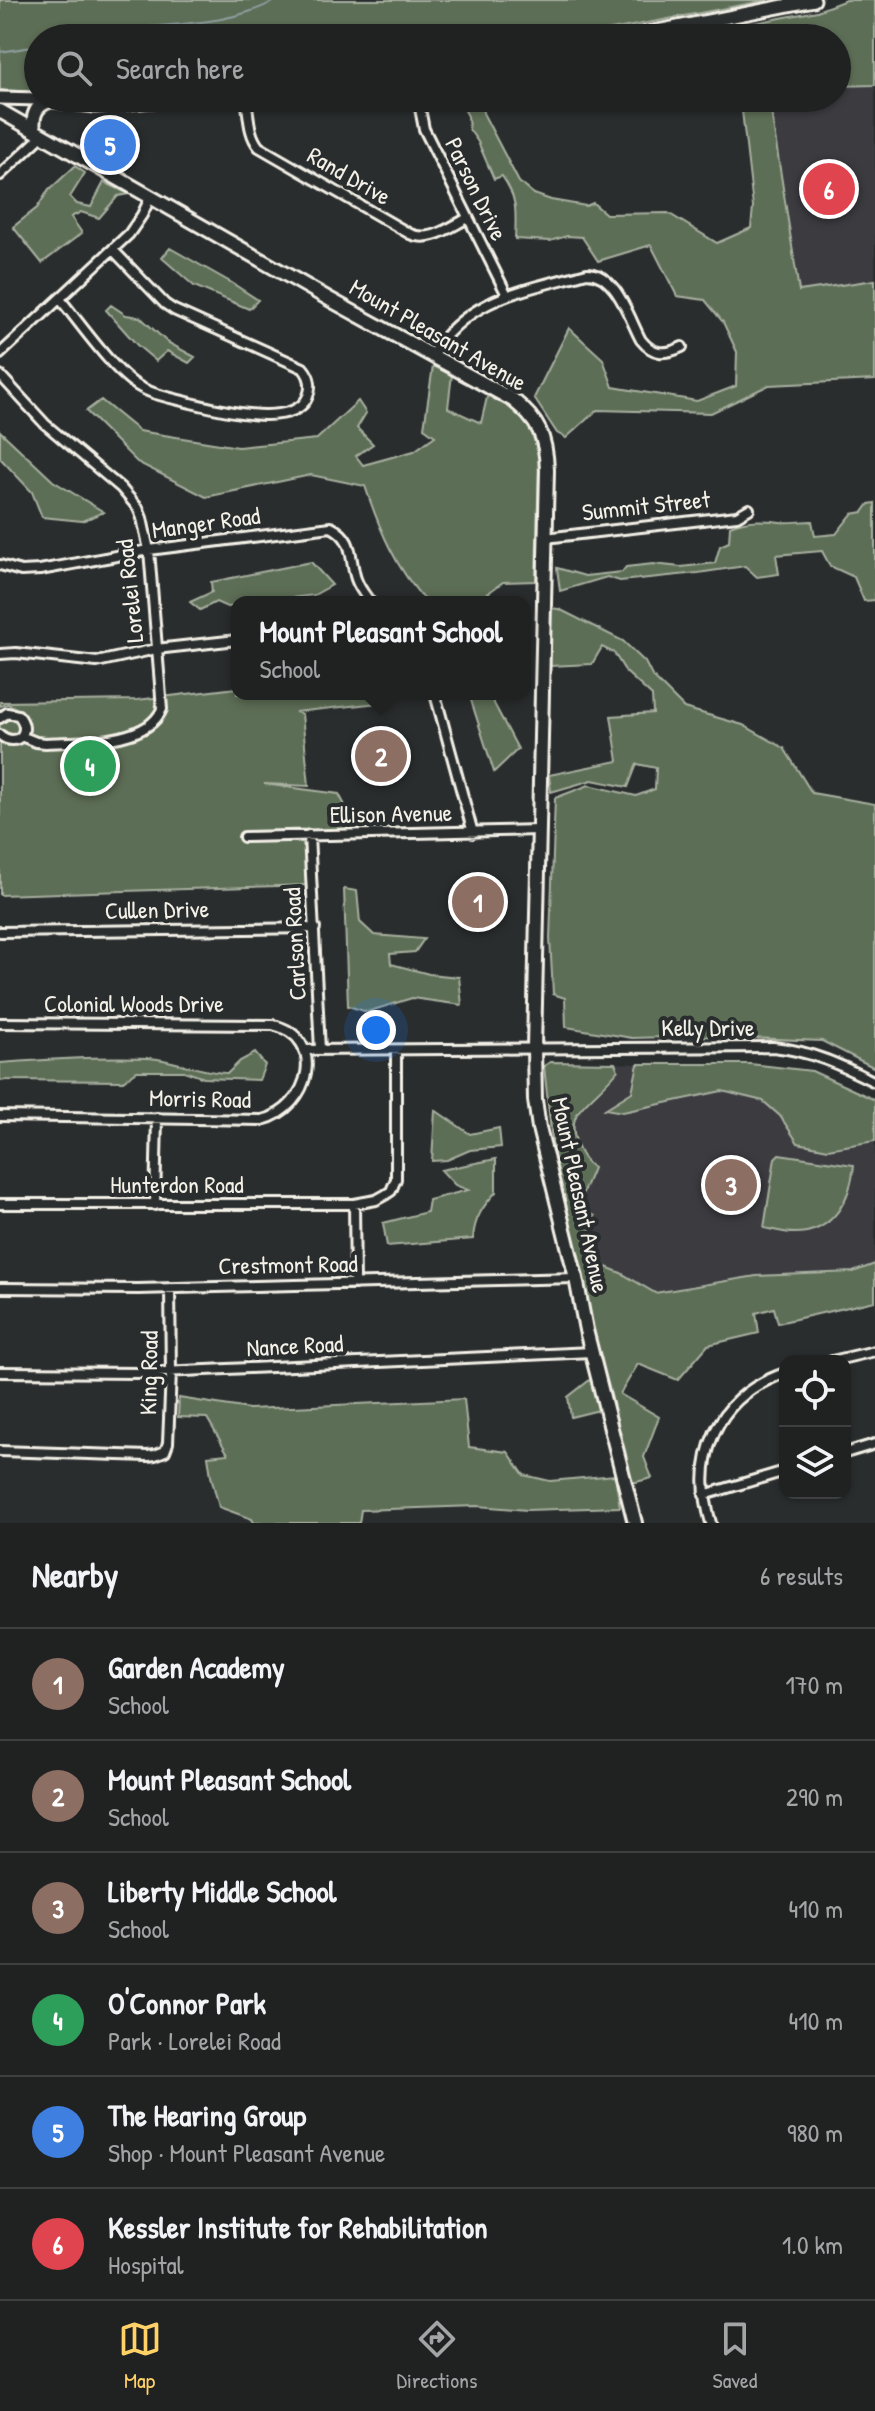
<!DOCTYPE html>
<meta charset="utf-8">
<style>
:root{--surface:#202222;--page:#2d2f2f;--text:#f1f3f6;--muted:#a2a4a5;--line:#3d3f40;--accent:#ffd166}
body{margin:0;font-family:"Patrick Hand",sans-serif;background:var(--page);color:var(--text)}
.controls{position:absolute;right:24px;bottom:24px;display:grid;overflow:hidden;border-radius:16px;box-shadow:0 2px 6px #0004}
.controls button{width:72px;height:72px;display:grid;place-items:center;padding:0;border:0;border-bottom:2px solid var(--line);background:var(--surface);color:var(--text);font:40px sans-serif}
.you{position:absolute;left:376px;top:1030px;width:28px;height:28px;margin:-20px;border:6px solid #fff;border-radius:50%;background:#1a73e8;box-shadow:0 0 0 12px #1a73e833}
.badge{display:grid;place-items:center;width:52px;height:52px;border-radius:50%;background:var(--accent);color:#fff;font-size:26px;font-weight:700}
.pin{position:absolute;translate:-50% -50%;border:4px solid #fff;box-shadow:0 2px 8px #0006}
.popup{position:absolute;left:231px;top:596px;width:300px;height:104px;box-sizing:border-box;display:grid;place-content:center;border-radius:16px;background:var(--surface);filter:drop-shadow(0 2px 6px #0005);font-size:26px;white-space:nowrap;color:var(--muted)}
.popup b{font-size:30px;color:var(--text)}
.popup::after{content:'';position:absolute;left:50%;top:100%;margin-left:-16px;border:16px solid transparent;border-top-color:var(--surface)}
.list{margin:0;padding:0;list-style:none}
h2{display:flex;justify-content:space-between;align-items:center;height:104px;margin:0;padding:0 32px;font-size:34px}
h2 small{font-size:26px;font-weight:400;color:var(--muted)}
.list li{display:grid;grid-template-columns:52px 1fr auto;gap:24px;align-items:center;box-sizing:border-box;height:112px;padding:0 32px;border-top:2px solid var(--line)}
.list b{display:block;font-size:30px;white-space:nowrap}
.list p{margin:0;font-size:26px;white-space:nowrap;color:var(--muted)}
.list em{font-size:26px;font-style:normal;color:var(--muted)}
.icon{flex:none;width:44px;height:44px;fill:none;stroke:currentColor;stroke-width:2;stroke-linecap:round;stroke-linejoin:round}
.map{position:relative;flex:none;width:875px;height:1523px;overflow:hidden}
.search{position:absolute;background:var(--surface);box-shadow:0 2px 6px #0004;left:24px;right:24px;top:24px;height:88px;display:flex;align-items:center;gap:20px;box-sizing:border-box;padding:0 28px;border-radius:44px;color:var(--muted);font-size:30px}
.sheet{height:776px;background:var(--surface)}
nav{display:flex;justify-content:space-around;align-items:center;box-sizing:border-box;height:112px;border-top:2px solid var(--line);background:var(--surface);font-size:22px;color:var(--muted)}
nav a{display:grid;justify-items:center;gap:4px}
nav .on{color:var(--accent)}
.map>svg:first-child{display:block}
.built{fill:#3a3b41}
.green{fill:#5d6e57;stroke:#a8b0a0;stroke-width:2}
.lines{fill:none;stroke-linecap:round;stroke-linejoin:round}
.stream{stroke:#8f9fa0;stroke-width:2}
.street-casing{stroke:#f4f1e8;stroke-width:14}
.secondary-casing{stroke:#f4f1e8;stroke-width:17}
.primary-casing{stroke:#f4f1e8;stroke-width:18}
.street{stroke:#2a2d2e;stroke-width:8}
.secondary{stroke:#2a2d2e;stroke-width:11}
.primary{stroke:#2a2d2e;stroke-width:12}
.labels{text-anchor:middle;stroke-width:8;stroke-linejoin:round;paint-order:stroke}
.street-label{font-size:24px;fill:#f4f1e8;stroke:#2a2d2e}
</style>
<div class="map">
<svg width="875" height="1523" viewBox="0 0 875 1523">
<rect width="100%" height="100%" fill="#2a2d2e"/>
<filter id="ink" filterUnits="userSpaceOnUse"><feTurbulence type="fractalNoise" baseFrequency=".0125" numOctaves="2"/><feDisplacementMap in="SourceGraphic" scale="16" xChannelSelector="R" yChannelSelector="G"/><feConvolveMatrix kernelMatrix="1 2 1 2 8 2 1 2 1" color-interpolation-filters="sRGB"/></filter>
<g filter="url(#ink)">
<path class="built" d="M875 85V280L799 292 769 98H837V86Z
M615 1063 638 1064 632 1092 606 1109 623 1112 722 1091 763 1101 780 1116 798 1143 828 1149 875 1141V1264L853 1272 756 1276 655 1293 621 1273 606 1267 587 1248 586 1240 595 1216 583 1210 579 1202 587 1163 577 1146 574 1133 576 1115 611 1080 618 1070Z"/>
<path class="green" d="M0 0H768L569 38H38V92L0 90Z
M846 0H875V85L837 86V38H702V33L817 11Z
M463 98H481L483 113 519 182 534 194 551 200 586 206 593 203 606 214 668 213 717 243 751 228 753 207 741 102 737 98H769L799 291 875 280V380L769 385 711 413 597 410 566 438 557 433 534 398 569 328 603 359 613 387 697 401 736 386 737 352 723 322 705 300 677 296 651 245 598 261 582 237 567 236 550 241 515 239C516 212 518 199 502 176L494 179 478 142 469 129 468 116 462 105Z
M75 166 85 173 70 197 77 204 91 207 104 182 129 194 118 196 99 218 81 212 71 217 82 233 42 263 13 227 37 208 48 191Z
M170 248 232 283 258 300 249 309 194 286 162 258Z
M111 305 126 315 140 317 167 342 195 357 189 363 167 351 156 361 137 345 106 310Z
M433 366 452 374 448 408 481 423 488 393 515 408 531 428 539 458 536 581 503 582 476 602H427C396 570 379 528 365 486L311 475 206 497 137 462 86 411 101 400 139 431 238 447 317 439 358 401 366 413 357 428 373 444 356 456 363 465 414 451 435 436 424 428Z
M0 431 53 481 104 512 82 521 42 517 32 492 0 458Z
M875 503V600L864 601 854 577 830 566 822 551 776 555 779 574 757 577 745 566 698 573 620 581 607 577 560 591 557 568 585 576 622 572 626 567 653 564 681 567 715 563 720 546 729 542 730 526C747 519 763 520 780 522 790 523 802 521 812 521L815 536 836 534 852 514 863 512 869 504Z
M311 562 332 585 314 595 260 602H237V606L227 607 216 602 200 610 190 602 212 592 211 582Z
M549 608 559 609 623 641 645 662 652 676 684 708 743 725 784 748 812 793 875 804V1068L822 1041 702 1036 632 1038 566 1027 565 998 553 994 550 938 555 798 589 785 636 796 655 789 656 768 637 764 628 787 592 780 551 792 549 775 618 761 611 716 653 713 652 696 626 672 614 653 602 647 592 664 550 666Z
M237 688V694H377L378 703 295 712 302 714 309 786 264 784 339 794 360 834 309 835 311 885 0 895V709L14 707 8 704 0 706V702L137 700Z
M469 694H489L518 749 494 772Z
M344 889 357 891 360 922 374 935 424 939 415 952 390 954 391 964 429 974 459 977 462 1005 412 998 367 1012 348 1006Z
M255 1053 265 1065 259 1080 204 1078 184 1071H137L123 1081 0 1080V1063C49 1059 99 1056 149 1058 176 1060 201 1073 228 1073L240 1061Z
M550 1062 615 1063 618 1070C608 1084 584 1102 577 1114 568 1131 579 1157 593 1168L579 1202 585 1205 583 1210 595 1216 586 1240 587 1248 606 1267 621 1273 655 1293 756 1276 853 1272 875 1264V1301L778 1323 774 1308 756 1313 759 1333 708 1345 678 1380 638 1364 620 1394 659 1417 644 1457 652 1478 628 1484 603 1387 555 1169 544 1066Z
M638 1064H750L812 1071 875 1100V1141L828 1149 798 1143 780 1116 763 1101 722 1091 623 1112 605 1109 632 1092Z
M435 1110 470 1134 499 1128 501 1147 470 1150 447 1160 432 1161Z
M779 1154 854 1165C851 1198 834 1233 795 1233 785 1233 774 1230 764 1228L775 1158Z
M496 1159V1192C483 1206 474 1219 473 1239L387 1246 383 1223 427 1212 429 1200 468 1190 455 1185 441 1170Z
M591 1379 599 1410 571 1417 568 1397Z
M179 1398 249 1409 464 1399 469 1447 508 1452 524 1475 550 1481 615 1475 620 1507 527 1510 477 1506 361 1510 359 1523H254L252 1519 219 1507 211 1476 208 1456 228 1454 207 1418 178 1417Z"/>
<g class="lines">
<path class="stream" d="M84 38C105 34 126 29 147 27 190 23 238 22 276 0
M0 52 38 46"/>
<defs>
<path id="street" d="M246 98C249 115 248 134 259 147L410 234C430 243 450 227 468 218
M418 98 424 129 507 295
M0 175 43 135
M60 299C80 323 113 371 138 386 154 396 174 398 191 403 217 409 295 430 308 396 312 386 310 376 303 368L174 310 165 304 113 250
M0 354 129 234 142 215 151 196
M431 356C467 297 526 290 587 273 616 273 629 318 641 340 653 355 665 355 682 347
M0 375 45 424 121 488 138 508 142 518 149 550 162 709C147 745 79 741 46 743L36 742 21 736
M545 538 737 516 749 509
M0 565 21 571 40 570 149 550 331 527C355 539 349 558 356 579 359 588 365 595 370 602
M0 654 16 653 97 662 156 649 237 640
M435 694 473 833
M0 718 7 713 18 715C33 731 17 749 0 735
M309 835 320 1050
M244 837 539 830
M0 932 315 928
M0 1023 273 1025C327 1037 311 1108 262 1120L0 1116
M304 1050 773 1047C811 1051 841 1065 875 1082
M0 1204H354L376 1200 385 1195 391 1191 396 1179V1050
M354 1204 355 1284
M155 1205 157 1118
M0 1288 138 1289 576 1278
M832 1361 875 1351
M0 1372 141 1373 592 1352
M0 1451 148 1456 155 1455 165 1451 168 1443 171 1372 170 1288
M845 1453 875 1444
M704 1495 785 1471
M711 1523C691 1456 717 1396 785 1373"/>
<path id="secondary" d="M622 38 814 0
M0 98 38 99 95 106 186 98"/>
<path id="primary" d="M0 111 329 299 513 400C539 421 546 437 547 470L534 1048 535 1100 539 1128 576 1278 586 1330 635 1523
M34 130C32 116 35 106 49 101"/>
</defs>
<use href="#street" class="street-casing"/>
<use href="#secondary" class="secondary-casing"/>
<use href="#primary" class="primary-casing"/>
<use href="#street" class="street"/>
<use href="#secondary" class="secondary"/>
<use href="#primary" class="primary"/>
</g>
</g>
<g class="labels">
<g class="street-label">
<text transform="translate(349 176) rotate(30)" y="8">Rand Drive</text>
<text transform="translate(476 189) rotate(64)" y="8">Parson Drive</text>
<text transform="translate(438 335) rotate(30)" y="8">Mount Pleasant Avenue</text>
<text transform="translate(646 506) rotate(-6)" y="8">Summit Street</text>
<text transform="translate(206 523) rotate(-8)" y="8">Manger Road</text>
<text transform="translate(130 591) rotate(-96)" y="8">Lorelei Road</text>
<text transform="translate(391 814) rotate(-1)" y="8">Ellison Avenue</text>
<text transform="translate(157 910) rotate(-1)" y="8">Cullen Drive</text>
<text transform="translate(295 944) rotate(-93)" y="8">Carlson Road</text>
<text x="134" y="1012">Colonial Woods Drive</text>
<text x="708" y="1036">Kelly Drive</text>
<text transform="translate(200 1099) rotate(1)" y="8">Morris Road</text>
<text x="177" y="1193">Hunterdon Road</text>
<text transform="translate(580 1195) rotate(78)" y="8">Mount Pleasant Avenue</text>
<text transform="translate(288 1265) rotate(-1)" y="8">Crestmont Road</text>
<text transform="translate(295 1346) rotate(-3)" y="8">Nance Road</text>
<text transform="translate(149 1373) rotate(-89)" y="8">King Road</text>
</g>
</g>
</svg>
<div class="controls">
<button><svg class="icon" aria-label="locate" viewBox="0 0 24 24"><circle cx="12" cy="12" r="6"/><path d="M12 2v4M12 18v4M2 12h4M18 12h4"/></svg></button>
<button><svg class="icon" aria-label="layers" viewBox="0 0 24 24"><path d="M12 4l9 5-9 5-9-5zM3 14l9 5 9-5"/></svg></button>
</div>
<div class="you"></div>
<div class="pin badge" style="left:478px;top:902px;background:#8d6e63">1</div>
<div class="pin badge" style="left:381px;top:756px;background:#8d6e63">2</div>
<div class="popup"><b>Mount Pleasant School</b>School</div>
<div class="pin badge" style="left:731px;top:1185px;background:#8d6e63">3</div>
<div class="pin badge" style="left:90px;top:766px;background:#2e9e5b">4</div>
<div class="pin badge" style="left:110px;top:145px;background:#3f7fe0">5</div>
<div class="pin badge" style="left:829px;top:189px;background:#e0444e">6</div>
<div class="search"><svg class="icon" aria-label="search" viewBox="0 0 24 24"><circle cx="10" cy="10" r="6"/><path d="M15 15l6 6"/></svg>Search here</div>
</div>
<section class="sheet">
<h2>Nearby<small>6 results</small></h2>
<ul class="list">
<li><span class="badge" style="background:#8d6e63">1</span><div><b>Garden Academy</b><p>School</p></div><em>170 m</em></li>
<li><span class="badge" style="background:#8d6e63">2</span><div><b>Mount Pleasant School</b><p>School</p></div><em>290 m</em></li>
<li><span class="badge" style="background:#8d6e63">3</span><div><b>Liberty Middle School</b><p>School</p></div><em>410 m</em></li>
<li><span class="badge" style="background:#2e9e5b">4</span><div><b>O'Connor Park</b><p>Park · Lorelei Road</p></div><em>410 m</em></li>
<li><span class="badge" style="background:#3f7fe0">5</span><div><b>The Hearing Group</b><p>Shop · Mount Pleasant Avenue</p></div><em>980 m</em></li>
<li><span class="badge" style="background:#e0444e">6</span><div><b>Kessler Institute for Rehabilitation</b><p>Hospital</p></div><em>1.0 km</em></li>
</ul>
</section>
<nav>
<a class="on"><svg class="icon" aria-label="map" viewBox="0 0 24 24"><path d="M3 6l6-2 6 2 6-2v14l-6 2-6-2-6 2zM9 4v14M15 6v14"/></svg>Map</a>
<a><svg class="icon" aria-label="directions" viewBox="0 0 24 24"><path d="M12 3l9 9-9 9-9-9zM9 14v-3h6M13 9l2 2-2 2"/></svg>Directions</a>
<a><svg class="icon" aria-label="saved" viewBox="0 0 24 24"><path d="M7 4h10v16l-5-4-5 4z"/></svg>Saved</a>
</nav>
